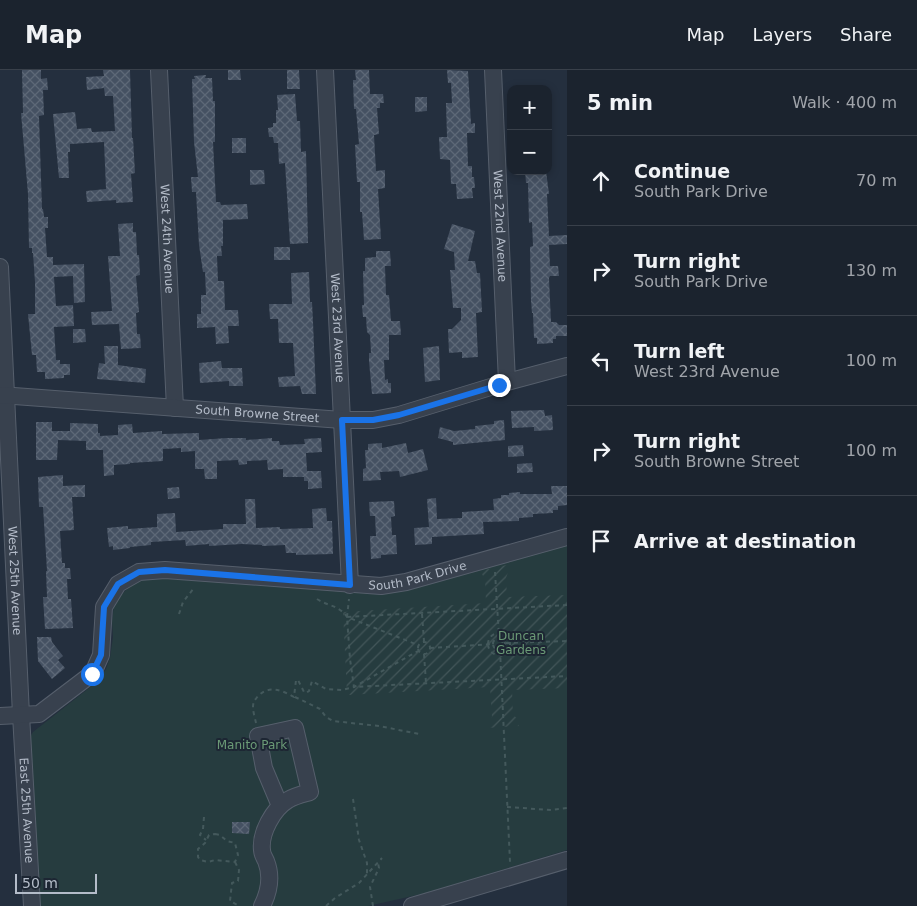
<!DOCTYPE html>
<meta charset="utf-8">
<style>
:root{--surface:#1b232e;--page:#282f3a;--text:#f1f3f6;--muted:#a0a4aa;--line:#39404a}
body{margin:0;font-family:"DejaVu Sans",sans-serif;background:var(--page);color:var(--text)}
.controls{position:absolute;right:15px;top:15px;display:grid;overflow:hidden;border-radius:10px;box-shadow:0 2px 8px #0003}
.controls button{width:45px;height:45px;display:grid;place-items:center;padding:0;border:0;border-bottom:1px solid var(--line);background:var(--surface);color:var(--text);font:25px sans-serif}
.scale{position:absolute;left:15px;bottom:12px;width:82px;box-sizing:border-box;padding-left:5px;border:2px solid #b4bcc9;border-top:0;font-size:14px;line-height:18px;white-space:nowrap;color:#b4bcc9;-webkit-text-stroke:4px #1d2633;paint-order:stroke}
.stop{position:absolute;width:15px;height:15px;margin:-11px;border:4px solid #1a73e8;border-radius:50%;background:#fff}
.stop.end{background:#1a73e8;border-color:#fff;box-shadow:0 1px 5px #0008}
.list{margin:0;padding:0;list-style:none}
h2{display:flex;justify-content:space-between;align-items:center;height:65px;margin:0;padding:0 20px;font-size:21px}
h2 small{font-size:16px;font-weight:400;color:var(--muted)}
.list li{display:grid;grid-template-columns:32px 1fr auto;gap:15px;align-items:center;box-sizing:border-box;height:90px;padding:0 20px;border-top:1px solid var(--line)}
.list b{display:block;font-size:19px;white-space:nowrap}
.list p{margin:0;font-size:16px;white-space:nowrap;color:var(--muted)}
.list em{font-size:16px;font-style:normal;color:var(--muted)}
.icon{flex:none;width:28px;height:28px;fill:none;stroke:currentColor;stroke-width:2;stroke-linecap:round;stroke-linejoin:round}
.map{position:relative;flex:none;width:567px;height:836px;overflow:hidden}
header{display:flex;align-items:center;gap:30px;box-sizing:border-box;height:70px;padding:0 25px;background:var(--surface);border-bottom:1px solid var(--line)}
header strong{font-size:24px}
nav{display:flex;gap:28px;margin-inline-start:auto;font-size:18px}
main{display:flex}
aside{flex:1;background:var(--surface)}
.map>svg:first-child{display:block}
.park{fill:#263c3f}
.garden{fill:url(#garden-furrows)}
.building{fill:url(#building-cross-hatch)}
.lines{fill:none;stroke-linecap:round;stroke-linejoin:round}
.minor-casing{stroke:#565f6c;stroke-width:18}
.path{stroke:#44595c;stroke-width:2;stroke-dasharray:4 4;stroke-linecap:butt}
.minor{stroke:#38414e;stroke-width:16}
.route{stroke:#1a73e8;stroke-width:6}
.labels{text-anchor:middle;stroke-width:4;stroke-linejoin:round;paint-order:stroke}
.street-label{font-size:12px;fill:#b4bcc9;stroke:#1d2633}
.park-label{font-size:12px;fill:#6b9a76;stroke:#1d2633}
</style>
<header>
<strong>Map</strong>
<nav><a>Map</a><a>Layers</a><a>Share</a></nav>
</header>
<main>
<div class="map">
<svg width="567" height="836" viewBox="0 0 567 836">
<defs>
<pattern id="garden-furrows" width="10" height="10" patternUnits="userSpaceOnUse" patternTransform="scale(1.25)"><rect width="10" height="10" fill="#263c3f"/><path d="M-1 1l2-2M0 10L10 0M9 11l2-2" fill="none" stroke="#435659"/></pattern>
<pattern id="building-cross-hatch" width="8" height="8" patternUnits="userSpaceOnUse" patternTransform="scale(1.25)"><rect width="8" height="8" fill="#455162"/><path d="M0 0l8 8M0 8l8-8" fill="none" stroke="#5d6877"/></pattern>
</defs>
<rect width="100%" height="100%" fill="#242f3e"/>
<path class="park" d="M567 472V780L426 823 368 836H38L30 667 33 662 98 611 106 599 110 588 113 567 112 551 114 536 120 526 128 518 138 511 148 508 202 510 380 523Z"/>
<path class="garden" d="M511 494 506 508 507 527 567 525V618L512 620 513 645 518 649 519 656 487 658 488 653 492 647 490 617 347 625 343 542 486 533 485 509 480 501Z"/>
<path class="building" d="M22 0H41V9L47 8 48 20H43L44 45 39 46 42 139H43L44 147H48V158H45L47 187H53V195L84 194 85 232 74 233 73 206 54 207 56 236 73 235 74 256 54 257 56 290H60V294H70V305H64V308L45 309V302H37L36 285H32L28 244H35V212L33 183H32V178H29L28 124 21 43H23Z
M103 0H130L132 68H133L135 103 131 104 133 132 116 133V130L87 132 86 121 106 119 104 72 70 74V82H68L69 108H59L53 44 75 42 77 59 91 58 92 62 115 61 113 26H105L104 18 87 20 86 7 104 6Z
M228 0H240L241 10H228Z
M287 0H299L300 19H287Z
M355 0H369L370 24H383L384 33H380V38H377L379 64 374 65 376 101 385 100V118L378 119 381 169 364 170 362 142H360V112H357L355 75 359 74 356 39H354L353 10H356Z
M447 0 468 1 471 54 475 53V63H467L468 96H472V107H474L475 118H472L473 128 457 129 456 114H451L450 90 440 89 439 67H447L446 33H452L451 13H448Z
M206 5 205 8H212L213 31H215V72H213L216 132H220L221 135 247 134 248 149 223 150V176H221L222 186H217L218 211H224L225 240H238L239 256H228L229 273 216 274 215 257 197 258V244H201V225H206L205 202H203L199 175 196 122H192L191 107H198L194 72 192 9H195L194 6Z
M295 24 297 51H300L301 82 306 81 308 173 290 174 285 93 279 94 278 73H274L273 67H269L268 58 273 57V53H276V40H278L277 25Z
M415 27H427V41L415 42Z
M232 68H246V83H232Z
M250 100H264L265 114 250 115Z
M525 101H546L549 124H547L549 166 567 165V174L549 175 550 196H558L559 206H550L549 208 551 252H556L559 255H567V266H556V269H553V273L537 274V268H534L533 243H532L531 231 530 177 533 176 532 152 529 153 528 113H526Z
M133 153V162H136L137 185H139L140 205 136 206 139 242 136 243 137 264H140L141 278 121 279 119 254 92 255 91 242 112 241 108 186H120L118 154Z
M452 154 475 161 468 191H475L477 203H480L482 242 476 243 478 287 462 288V282L449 283 448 259H452L461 250V238H453L450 200H455L454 182 444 179Z
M274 177H290V190H274Z
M376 181H390L391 196H385L386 225H389L391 251H400L401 265H389V290H384L385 310 388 309V313H391V323L372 324 369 291V283H371L370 265 367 262 366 247H363L362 235H364L363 201H365V188L376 187Z
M309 202 310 232H312L313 252 316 324H302L300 316 279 317 278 307 295 306 293 273H279L278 249H270L269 234H292L291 203Z
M73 259H85L86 272 73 273Z
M104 276H118V295L146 299 145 313 97 309 99 293 105 294Z
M439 276 440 310 425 312 423 278Z
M221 291 222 298H242L243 316H229V311L200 313 199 293Z
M544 340 545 346 552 345 553 360 534 361V357L512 358 511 341Z
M504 350 505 370 453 375V372L438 368 440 357 454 361 475 359V356L494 354V351Z
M36 352H52V361H70V353L98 354V363H100V366L118 365V355L132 354 133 363 162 361V364L199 363V370L227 368H246V370L272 368V371H279L280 375 305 374 304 369 321 368 322 382 306 383 307 401H321L322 418 308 419V411H304V407H283V399L268 400 267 390 247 391V394L239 395 238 390 217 391V409H205L204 399H195V381L181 382V378L163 379V391L130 393V394L114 395V405L104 406 103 380H86V371L58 370 57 390H36Z
M382 373V378L406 373 408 383 423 379 428 400 400 407 399 401 380 402 381 410 363 411V399L366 398 365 380H368V374Z
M523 375 524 386 508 387V376Z
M532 393 533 402 517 403V394Z
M63 405V416L85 415V427H72L74 460 60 461 62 493H65V498H70L71 509H67L68 529H71L73 558 45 559 43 527H47L46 501H47L43 437H39L38 407Z
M551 416H567V435L558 436V440H553V443L533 444V447L519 448V451L483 452 484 464 432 467V474L415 475 414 458 429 457 427 429 436 428 437 449 462 448V442L494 440 493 429 501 428V425H509V423L520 422V424H552Z
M179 417 180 428 168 429 167 418Z
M245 429H255L256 458 280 457V459L313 458 312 439 326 438 327 451H332L333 484 296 485V483H286L285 475 262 476V475L242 474 209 476V474L186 476 185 470 151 472V475L130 477V478L113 480V476L109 477 107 458 128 456V459L157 457V444L175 443 176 462 223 459V454H246Z
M394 431 395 446 391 447 392 465H396L397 484 381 485V488L371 489 370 466H376L375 446H370L369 432Z
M37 567H51L52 572 63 586 58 590 65 598 52 609 38 591Z
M232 752H250L249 764 232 763Z"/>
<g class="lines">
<defs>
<g id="minor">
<path id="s1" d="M159 0 175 338"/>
<path id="s2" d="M325 0 350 515"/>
<path id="s3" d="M493 0 507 312"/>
<path id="s4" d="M0 197 21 645 32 836"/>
<path id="s5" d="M0 325 342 350H373L399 345 507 312 567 296"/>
<path id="s6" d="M0 646 39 644 93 603 101 585 104 537 118 514 139 502 165 500 381 516 406 512 567 467"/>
<path d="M262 836C269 822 272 806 266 791 264 787 262 784 262 780 260 763 273 739 288 730 294 726 303 724 310 722L295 658 258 666 264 698 280 736"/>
<path d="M412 836 567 790"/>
</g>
</defs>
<use href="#minor" class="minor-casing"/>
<path class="path" d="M495 502 499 567
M317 529C327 536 339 535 347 547L418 575
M567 535 347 547 350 589 354 617 567 606
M179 544 183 532 194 518
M422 544 424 571
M347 547 349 529
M488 574a11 11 0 1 1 22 0a11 11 0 1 1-22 0Z
M493 574a6 6 0 1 1 12 0a6 6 0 1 1-12 0Z
M418 578a6 6 0 1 1 12 0a6 6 0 1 1-12 0Z
M506 573 567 571
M430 578 493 574
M500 580 510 792
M424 584 426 613
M295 627 320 639 326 647 333 651 379 656 419 664
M256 653C255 648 253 642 253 637 253 632 255 630 258 626 269 615 282 620 294 627L296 610H298L304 622 306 623 309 621 312 611 326 619 342 620 354 617 418 581
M353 729 359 770 367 793V805
M507 737 551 740 567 738
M204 747 203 759 200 765 206 770
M215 764 220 765 227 771 235 773 238 785 235 792 215 790 208 792 200 790 198 787V779L205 773 209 765Z
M235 792 239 800 238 811 232 813 230 831 239 836
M326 836 335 828 359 813 382 788
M373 836 370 817 379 798 378 793"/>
<use href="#minor" class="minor"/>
</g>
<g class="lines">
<path class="route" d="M92 604 101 585 104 537 118 514 139 502 165 500 350 515 342 350H373L399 345 499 315"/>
</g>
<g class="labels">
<g class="street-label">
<text dy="4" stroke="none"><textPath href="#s3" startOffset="156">West 22nd Avenue</textPath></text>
<text dy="4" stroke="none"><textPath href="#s1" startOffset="169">West 24th Avenue</textPath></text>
<text dy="4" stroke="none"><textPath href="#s2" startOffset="258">West 23rd Avenue</textPath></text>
<text dy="4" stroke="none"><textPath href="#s5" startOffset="258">South Browne Street</textPath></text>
<text dy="4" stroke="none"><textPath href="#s6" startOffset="506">South Park Drive</textPath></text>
<text dy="4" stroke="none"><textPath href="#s4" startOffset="314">West 25th Avenue</textPath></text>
<text dy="4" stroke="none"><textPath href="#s4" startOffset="544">East 25th Avenue</textPath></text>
</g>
<g class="park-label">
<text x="521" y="570">Duncan<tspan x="521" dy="14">Gardens</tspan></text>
<text x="252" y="679">Manito Park</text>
</g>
</g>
</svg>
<div class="controls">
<button>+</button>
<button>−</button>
</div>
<div class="scale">50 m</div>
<div class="stop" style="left:92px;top:604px"></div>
<div class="stop end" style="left:499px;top:315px"></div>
</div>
<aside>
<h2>5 min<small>Walk · 400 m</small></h2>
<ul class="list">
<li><svg class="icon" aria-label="ahead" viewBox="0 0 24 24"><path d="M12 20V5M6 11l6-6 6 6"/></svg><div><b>Continue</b><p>South Park Drive</p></div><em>70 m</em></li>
<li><svg class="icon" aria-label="right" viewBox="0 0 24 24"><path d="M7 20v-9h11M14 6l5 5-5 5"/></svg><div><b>Turn right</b><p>South Park Drive</p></div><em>130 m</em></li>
<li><svg class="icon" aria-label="left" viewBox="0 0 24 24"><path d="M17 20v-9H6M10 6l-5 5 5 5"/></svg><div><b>Turn left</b><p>West 23rd Avenue</p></div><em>100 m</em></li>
<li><svg class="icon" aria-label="right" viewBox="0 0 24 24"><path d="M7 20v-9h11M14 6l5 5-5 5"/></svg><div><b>Turn right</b><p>South Browne Street</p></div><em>100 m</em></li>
<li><svg class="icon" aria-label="arrive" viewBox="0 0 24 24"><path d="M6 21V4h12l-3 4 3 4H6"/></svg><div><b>Arrive at destination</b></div></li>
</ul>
</aside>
</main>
